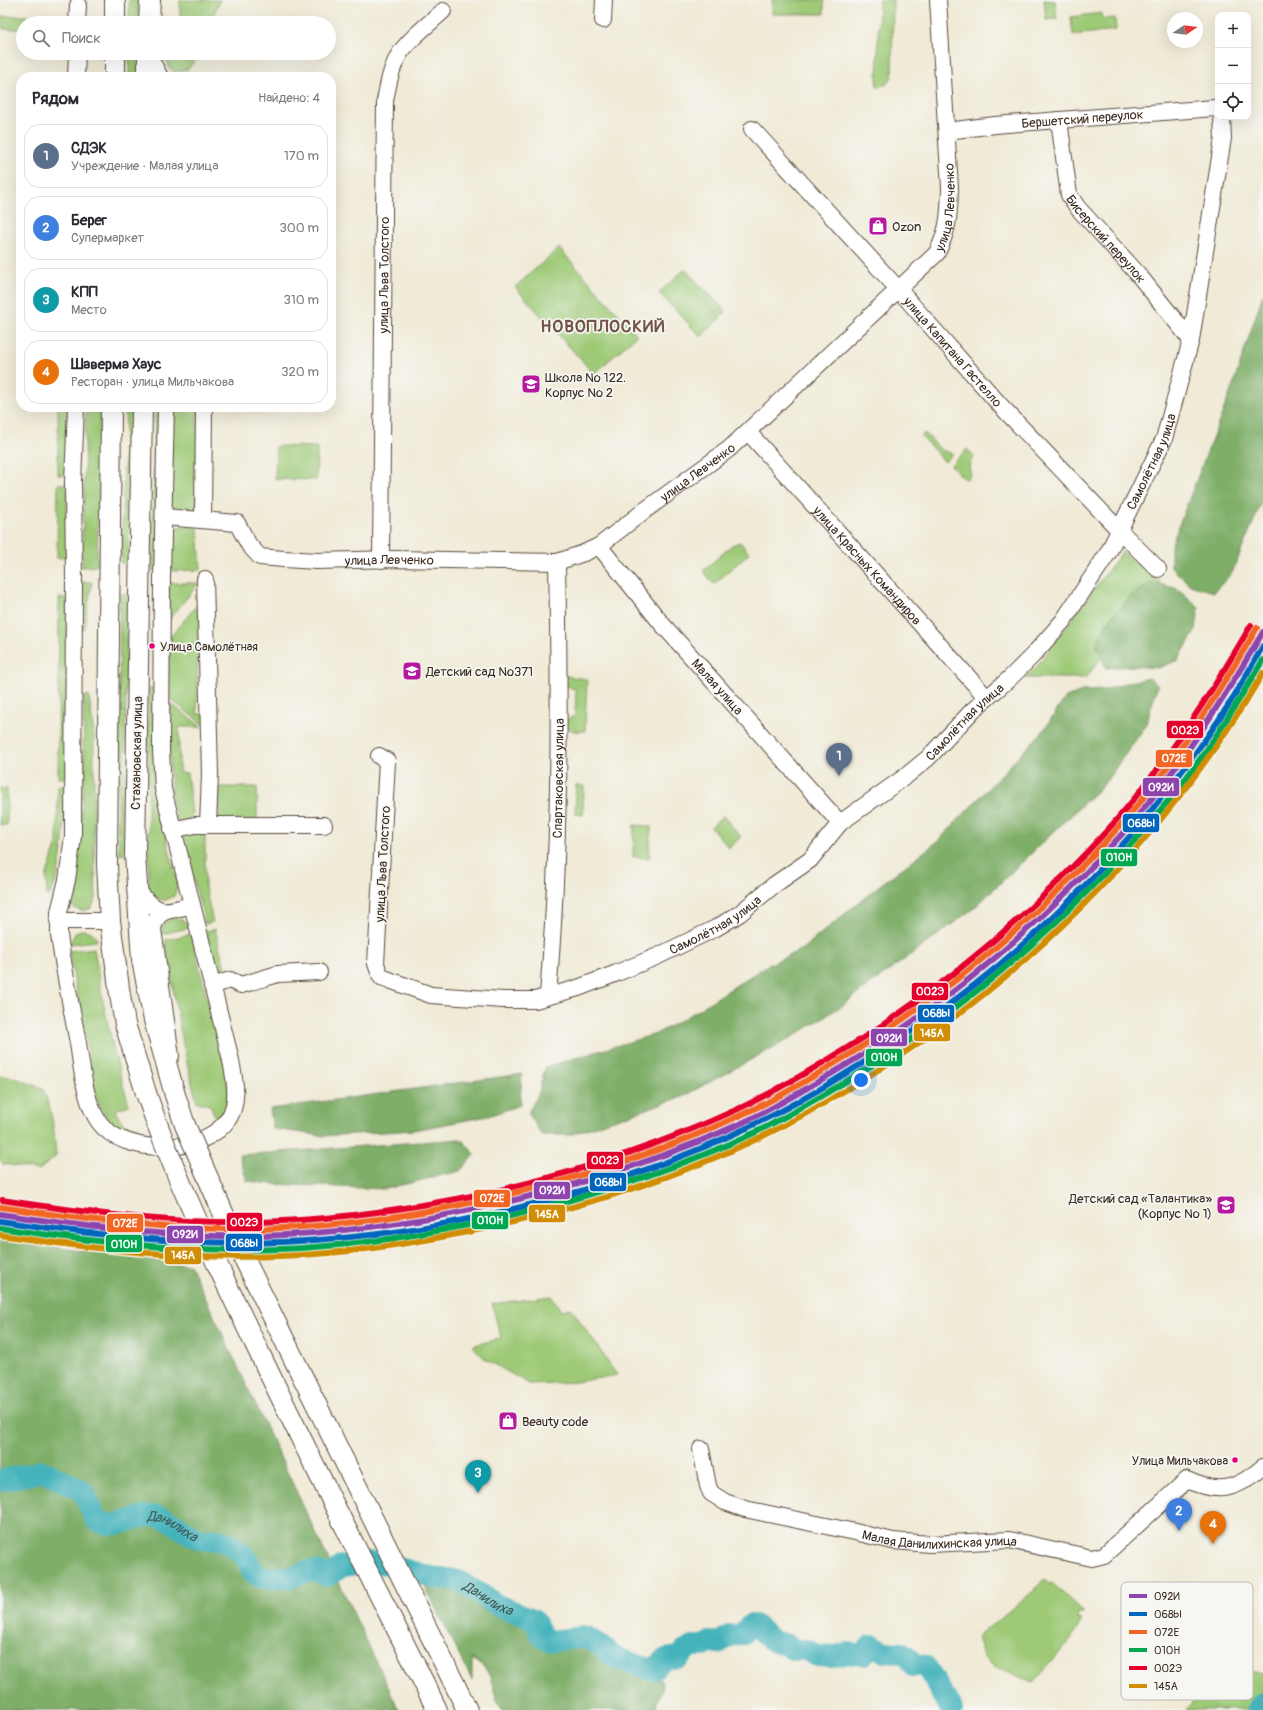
<!DOCTYPE html>
<html lang="ru">
<meta charset="utf-8">
<style>
:root{--surface:#fff;--page:#f7f7f7;--text:#2b2b33;--muted:#7c7c81;--line:#e1e1e2;--accent:#111827}
body{margin:0;font-family:Pangolin,sans-serif;background:var(--page);color:var(--text)}
.controls{position:absolute;right:12px;top:12px;display:grid;overflow:hidden;border-radius:8px;box-shadow:0 4px 16px #0002}
.controls button{width:36px;height:36px;display:grid;place-items:center;padding:0;border:0;border-bottom:1px solid var(--line);background:var(--surface);color:var(--text);font:20px sans-serif}
.compass{position:absolute;left:1167px;top:12px;width:36px;height:36px;border-radius:50%;background:var(--surface);box-shadow:0 4px 16px #0002;rotate:77deg}
.you{position:absolute;left:861px;top:1080px;width:14px;height:14px;margin:-10px;border:3px solid #fff;border-radius:50%;background:#1a73e8;box-shadow:0 0 0 6px #1a73e833}
.badge{display:grid;place-items:center;width:26px;height:26px;border-radius:50%;background:var(--accent);color:#fff;font-size:13px;font-weight:700}
.pin{position:absolute;translate:-50% -33px;filter:drop-shadow(0 1px 2px #0008)}
.pin::after{content:'';position:absolute;top:21px;width:14px;height:12px;background:inherit;clip-path:polygon(0 0,100% 0,50% 100%)}
.list{margin:0;padding:0;list-style:none}
h2{display:flex;justify-content:space-between;align-items:center;height:52px;margin:0;padding:0 16px;font-size:17px}
h2 small{font-size:13px;font-weight:400;color:var(--muted)}
.list li{display:grid;grid-template-columns:26px 1fr auto;gap:12px;align-items:center;box-sizing:border-box;height:64px;margin:0 8px 8px;padding:0 8px;border:1px solid var(--line);border-radius:16px}
.list b{display:block;font-size:15px;white-space:nowrap}
.list p{margin:0;font-size:13px;white-space:nowrap;color:var(--muted)}
.list em{font-size:13px;font-style:normal;color:var(--muted)}
.icon{flex:none;width:22px;height:22px;fill:none;stroke:currentColor;stroke-width:2;stroke-linecap:round;stroke-linejoin:round}
.map{position:relative;flex:none;width:1263px;height:1710px;overflow:hidden}
.search{position:absolute;background:var(--surface);box-shadow:0 4px 16px #0002;left:16px;top:16px;width:320px;height:44px;display:flex;align-items:center;gap:10px;box-sizing:border-box;padding:0 14px;border-radius:22px;color:var(--muted);font-size:15px}
.panel{position:absolute;background:var(--surface);box-shadow:0 4px 16px #0002;left:16px;top:72px;width:320px;height:340px;border-radius:16px}
.map>svg:first-child{display:block}
.green{fill:#9eca77;stroke:#6c7a4a}
.forest{fill:#7eae68;stroke:#5c6c43}
.lines{fill:none;stroke-linecap:round;stroke-linejoin:round}
.river{stroke:#44b3bc;stroke-width:22}
.minor-casing{stroke:#56473a;stroke-width:18}
.major-casing{stroke:#56473a;stroke-width:22}
.minor{stroke:#fff;stroke-width:16}
.major{stroke:#fff;stroke-width:20}
.major-bridge-casing{stroke:#56473a;stroke-width:22;stroke-linecap:butt}
.major-bridge{stroke:#fff;stroke-width:20}
.rail-1-casing{stroke:#f6f6f2;stroke-width:9}
.rail-2-casing{stroke:#f6f6f2;stroke-width:9}
.rail-3-casing{stroke:#f6f6f2;stroke-width:9}
.rail-4-casing{stroke:#f6f6f2;stroke-width:9}
.rail-5-casing{stroke:#f6f6f2;stroke-width:9}
.rail-6-casing{stroke:#f6f6f2;stroke-width:9}
.rail-1{stroke:#8e44ad;stroke-width:6}
.rail-2{stroke:#0065bd;stroke-width:6}
.rail-3{stroke:#f26522;stroke-width:6}
.rail-4{stroke:#00a651;stroke-width:6}
.rail-5{stroke:#e4002b;stroke-width:6}
.rail-6{stroke:#d18d06;stroke-width:6}
.bus-dot{fill:#e5007d;stroke:#f6f6f2;stroke-width:1.5}
.labels{text-anchor:middle;stroke-width:3.5;stroke-linejoin:round;paint-order:stroke}
.bus-label{font-size:12px;fill:#3b2a1e;stroke:#f6f6f2;text-anchor:start}
.street-label{font-size:13px;fill:#3b2a1e;stroke:#f6f6f2}
.poi-label{font-size:13px;fill:#3b2a1e;stroke:#f6f6f2;text-anchor:start}
.water-label{font-size:14px;font-style:italic;fill:#3e5a55;stroke:#f6f6f2}
.district-label{font-size:17px;font-weight:bold;letter-spacing:1px;fill:#745346;stroke:#f6f6f2}
.key{fill:#f6f6f2;stroke:#beb9b2;stroke-width:1}
.key-label{font-size:11px;fill:#3b2a1e}
.line-badge{stroke:#f6f6f2;stroke-width:1.5}
.badge-label{font-size:11px;text-anchor:middle;font-weight:bold;fill:#fff}
</style>
<div class="map">
<svg width="1263" height="1710" viewBox="0 0 1263 1710">
<rect width="100%" height="100%" fill="#f6f6f2"/>
<filter id="ink" filterUnits="userSpaceOnUse"><feTurbulence type="fractalNoise" baseFrequency=".025" numOctaves="2"/><feDisplacementMap in="SourceGraphic" scale="8" xChannelSelector="R" yChannelSelector="G"/><feConvolveMatrix kernelMatrix="1 2 1 2 8 2 1 2 1" color-interpolation-filters="sRGB"/></filter>
<filter id="wash" filterUnits="userSpaceOnUse"><feTurbulence type="fractalNoise" baseFrequency=".012" numOctaves="4" result="noise"/><feDisplacementMap in="SourceGraphic" scale="16" xChannelSelector="R" yChannelSelector="G"/><feGaussianBlur stdDeviation="0.9" result="paint"/><feColorMatrix in="noise" values="0 0 0 0 0 0 0 0 0 0 0 0 0 0 0 0 0 1.4 0 .05"/><feComposite in="paint" operator="in"/></filter>
<g filter="url(#wash)">
<rect width="100%" height="100%" fill="#f0ead6"/>
<path class="green" d="M129 0H138V23H129Z
M180 0H220L210 23H180Z
M772 0H824V14H772Z
M879 0H893L892 77C888 84 885 86 877 86Z
M1044 0 1055 1 1057 19 1046 20Z
M1101 13 1102 19 1115 18 1116 30 1073 35 1071 17Z
M2 16H27V23H23V29H3Z
M129 53H138V77H129Z
M167 53H199L200 54 188 69 175 72 168 67Z
M559 248 637 335 594 374 515 287Z
M685 269 726 312 701 337 659 293Z
M58 407H67V475H58Z
M86 407H100L97 566 82 567Z
M126 407H132L128 563H121Z
M155 407H162L160 571H152Z
M172 407H198L196 515 169 510Z
M925 433 941 450 953 454 945 462 921 436Z
M276 446 317 447 316 480 275 479Z
M967 449 974 457C969 463 968 467 971 475L965 480 951 465Z
M58 484H67V557L57 558Z
M183 526 198 528 201 570 170 571 169 530 175 527Z
M740 542 749 553 714 584 703 571 732 545Z
M1122 552 1160 581 1086 678H1025L1037 666Z
M81 582H92L84 629H80Z
M169 583H199L168 621Z
M120 594H127L124 855 119 854 118 828Z
M204 597 198 635 197 714H209V729L168 697 169 638Z
M59 598H67V778H58Z
M564 676 587 679 585 731C574 732 569 732 564 721L575 716 576 690 563 684Z
M156 688 155 784 161 817 178 885 174 896 166 900C158 900 152 897 149 890L148 799 149 689Z
M84 696H89L94 736V842L96 899 91 908C82 913 76 910 69 904L80 832 83 787Z
M170 703 202 727H179V773H187L192 814 190 820 177 823C167 784 170 743 170 703Z
M576 785 584 786 583 815 575 814Z
M58 786H66C66 806 63 887 47 897L46 877 57 843Z
M219 787H257V824L219 823Z
M0 788 7 789V825H0Z
M723 816 741 837 729 848 711 827Z
M634 825 651 826 649 858 633 857Z
M205 827V887L213 922 205 924 181 832Z
M172 918 182 920 187 923 189 928 161 934 163 925Z
M215 929 226 973C210 968 210 945 206 931Z
M81 930C90 930 94 932 97 941L69 944 76 932Z
M191 934 227 1077C229 1092 231 1110 216 1119L210 1105 197 1102C182 1049 174 994 165 940Z
M94 948C102 1002 113 1053 129 1105L115 1110 116 1113 124 1124 138 1127 141 1135C125 1134 114 1127 105 1115 93 1097 91 1071 88 1050 81 1017 75 984 69 951Z
M0 1076 12 1077 42 1088C53 1110 54 1131 56 1156L39 1170 3 1164 0 1160Z
M552 1296 561 1311 571 1308 617 1375 576 1382 529 1384 484 1358 472 1346 501 1338 492 1304Z
M1044 1579 1049 1584 1052 1583 1084 1613H1078L1077 1618 1082 1619 1069 1642 1033 1682 993 1667 983 1657 977 1637 1031 1594Z
M1243 1665 1250 1670 1263 1674V1710H1186L1196 1699 1209 1692 1215 1672Z"/>
<path class="forest" d="M1263 294V499L1232 573 1214 592 1190 585 1171 567V546L1232 388Z
M1151 582 1178 589 1199 607 1196 630 1178 660 1158 668 1133 666 1106 668 1096 644 1109 620 1131 596Z
M1149 678 1158 685 1145 727 1104 784 974 908 840 1007 789 1039 682 1097 569 1135H542L528 1113 539 1093 545 1067 656 1034 695 1012 766 966 802 949 880 885 937 842 1043 731 1066 697 1082 691 1104 690 1126 683Z
M522 1074 520 1105 488 1116 414 1130 324 1136 273 1129 270 1109Z
M461 1139 475 1154 460 1171 385 1189 272 1184 247 1181 239 1155Z
M0 1240 190 1265 399 1710H0Z
M419 1575 440 1581H456L471 1590 480 1599 498 1609 531 1622 542 1641C556 1646 569 1638 582 1640 595 1642 603 1655 613 1661 624 1667 630 1666 641 1675L650 1674 661 1680 663 1684 662 1691 657 1702 655 1710H503C488 1692 498 1671 472 1659V1680Z"/>
<g class="lines">
<g class="river">
<path id="s1" d="M0 1481 42 1471 83 1491 96 1520C119 1532 129 1516 151 1516 170 1516 182 1531 197 1538 204 1541 211 1539 218 1540 228 1541 242 1553 248 1560 250 1564 251 1568 252 1572L260 1577 274 1578 291 1577 309 1571 318 1572 326 1576 333 1573 342 1566 370 1562 381 1563 439 1579H455L476 1591 497 1605 533 1619C541 1627 535 1636 551 1641L586 1637 601 1646 614 1657 649 1669H654L660 1663 666 1659 680 1657 685 1651 692 1646H703L710 1642 719 1643 731 1635C748 1636 739 1634 750 1625H754L759 1628 772 1641 787 1645 796 1650H807L817 1656 831 1657 848 1653 863 1655 870 1646H874L885 1652 903 1653 910 1659 914 1666 922 1665 927 1668 952 1710"/>
<path d="M1258 1710 1260 1706 1263 1704"/>
</g>
</g>
</g>
<g filter="url(#ink)">
<g class="lines">
<defs>
<g id="minor">
<path d="M603 20 604 0"/>
<path d="M77 23 78 5"/>
<path d="M148 54 160 77"/>
<path d="M76 77 77 53"/>
<path id="s2" d="M1059 120 1069 195 1078 208 1137 273 1191 340"/>
<path id="s3" d="M752 129 899 290 1000 405 1119 530 1158 569"/>
<path id="s4" d="M947 131 995 125 1215 108 1218 110"/>
<path d="M76 407 73 482 74 578 73 836 67 880 59 912V935C64 971 71 1007 78 1043 82 1068 84 1100 99 1122 124 1157 206 1155 229 1118 240 1100 234 1076 230 1056L163 789 161 750 162 577 166 407"/>
<path id="s5" d="M748 432 987 698"/>
<path id="s6" d="M164 517 237 523 249 545 260 557 284 559 317 561 394 559 557 562 584 553 599 546 644 511 729 449 937 253C949 228 949 216 950 188L938 0"/>
<path d="M203 520 204 407"/>
<path id="s7" d="M599 546 662 624 840 823"/>
<path id="s8" d="M381 560 385 101C388 85 391 67 400 53 411 37 429 24 443 11"/>
<path d="M205 579 210 774 208 825"/>
<path id="s9" d="M379 756 387 761 376 964 381 977 431 995 503 1000H535L578 988 617 973 658 956 716 928 739 914 774 885 810 860 840 823 906 776 928 758 973 710 1009 679 1033 655 1063 621 1108 553 1164 439 1191 340 1223 138 1222 117"/>
<path d="M172 830 195 825H324"/>
<path d="M137 890C159 915 161 913 192 905"/>
<path d="M167 911C158 914 155 920 153 929L171 1056"/>
<path d="M58 921H110"/>
<path d="M212 986 230 980 241 985 278 974 319 972"/>
<path id="s10" d="M548 995C560 851 560 706 557 562"/>
<path id="s11" d="M701 1449 708 1486 711 1493 725 1502 745 1509 855 1532 893 1541 930 1544 1009 1540 1092 1558 1104 1555 1187 1480C1220 1495 1237 1489 1263 1467"/>
</g>
<path id="major" d="M115 23V0
M149 23 150 0
M115 53V77
M148 77V53
M111 407 107 865 110 921 120 995 125 1024 146 1093
M142 407 135 855 142 960 154 1020 175 1095
M424 1683 437 1710
M455 1685 467 1710"/>
</defs>
<use href="#minor" class="minor-casing"/>
<use href="#major" class="major-casing"/>
<use href="#minor" class="minor"/>
<use href="#major" class="major"/>
<defs>
<path id="major-bridge" d="M146 1093C177 1183 219 1269 260 1354 313 1465 369 1574 424 1683
M175 1095 185 1125 235 1240 455 1685"/>
</defs>
<use href="#major-bridge" class="major-bridge-casing"/>
<use href="#major-bridge" class="major-bridge"/>
<defs>
<path id="rail-1" d="M0 1214C93 1228 188 1240 283 1235 363 1231 441 1218 519 1199 596 1180 672 1155 744 1122 776 1107 806 1089 836 1071 944 1007 1039 927 1122 834 1177 772 1221 703 1263 632"/>
<path id="rail-2" d="M0 1221C93 1235 187 1246 282 1242 436 1236 610 1193 749 1127 781 1112 811 1095 840 1077 949 1012 1049 931 1131 835 1166 793 1200 750 1229 704 1241 685 1252 665 1263 646"/>
<path id="rail-3" d="M1 1207C94 1221 188 1233 282 1228 352 1225 420 1214 488 1199 574 1180 661 1153 741 1115 773 1101 803 1083 832 1065 939 1001 1034 922 1117 829 1172 768 1215 699 1257 628"/>
<path id="rail-4" d="M0 1228C93 1242 187 1253 281 1249 363 1246 443 1232 523 1213 601 1193 681 1167 754 1133 785 1118 815 1100 845 1082 977 1003 1092 900 1186 778 1215 740 1239 700 1263 660"/>
<path id="rail-5" d="M2 1200C94 1214 188 1226 282 1221 351 1218 418 1207 486 1193 572 1174 658 1146 738 1109 769 1095 799 1077 829 1059 935 996 1029 917 1112 825 1166 764 1210 695 1251 625"/>
<path id="rail-6" d="M0 1235C93 1249 186 1260 280 1256 352 1254 422 1242 492 1227 583 1207 675 1178 759 1138 790 1123 820 1106 849 1088 1019 986 1162 844 1263 673"/>
</defs>
<use href="#rail-1" class="rail-1-casing"/>
<use href="#rail-2" class="rail-2-casing"/>
<use href="#rail-3" class="rail-3-casing"/>
<use href="#rail-4" class="rail-4-casing"/>
<use href="#rail-5" class="rail-5-casing"/>
<use href="#rail-6" class="rail-6-casing"/>
<use href="#rail-1" class="rail-1"/>
<use href="#rail-2" class="rail-2"/>
<use href="#rail-3" class="rail-3"/>
<use href="#rail-4" class="rail-4"/>
<use href="#rail-5" class="rail-5"/>
<use href="#rail-6" class="rail-6"/>
</g>
</g>
<defs>
<symbol id="shop-square" viewBox="-11 -11 22 22"><rect x="-9" y="-9" width="18" height="18" rx="4" fill="#b5179e" stroke="#f6f6f2"/><path d="M-5-2.5h2.3a2.7 3.5 0 0 1 5.4 0H5L5.5 6h-11ZM-1.5-2.5h3a1.5 2.3 0 0 0-3 0Z" fill="#fff"/></symbol>
<symbol id="school-square" viewBox="-11 -11 22 22"><rect x="-9" y="-9" width="18" height="18" rx="4" fill="#b5179e" stroke="#f6f6f2"/><path d="M0-5L7-2L0 1L-7-2ZM-4 1L0 2.5L4 1V4Q0 6-4 4Z" fill="#fff"/></symbol>
</defs>
<g fill-rule="evenodd">
<use href="#shop-square" x="867" y="215" width="22" height="22"/>
<use href="#school-square" x="520" y="373" width="22" height="22"/>
<use href="#school-square" x="401" y="660" width="22" height="22"/>
<use href="#school-square" x="1215" y="1194" width="22" height="22"/>
<use href="#shop-square" x="497" y="1410" width="22" height="22"/>
</g>
<g class="bus-dot">
<circle cx="152" cy="646" r="3.5"/>
<circle cx="1235" cy="1460" r="3.5"/>
</g>
<g class="labels">
<g class="bus-label">
<text x="160" y="651">Улица Самолётная</text>
<text x="1228" y="1465" text-anchor="end">Улица Мильчакова</text>
</g>
<g class="street-label">
<text dy="5" stroke="none"><textPath href="#s4" startOffset="136">Бершетский переулок</textPath></text>
<text dy="5" stroke="none"><textPath href="#s6" startOffset="952">улица Левченко</textPath></text>
<text dy="5" stroke="none"><textPath href="#s2" startOffset="133">Бисерский переулок</textPath></text>
<text dy="5" stroke="none"><textPath href="#s8" startOffset="285">улица Льва Толстого</textPath></text>
<text dy="5" stroke="none"><textPath href="#s3" startOffset="300">улица Капитана Гастелло</textPath></text>
<text dy="5" stroke="none"><textPath href="#s9" startOffset="1228">Самолётная улица</textPath></text>
<text dy="5" stroke="none"><textPath href="#s6" startOffset="580">улица Левченко</textPath></text>
<text dy="5" stroke="none"><textPath href="#s6" startOffset="244">улица Левченко</textPath></text>
<text dy="5" stroke="none"><textPath href="#s5" startOffset="179">улица Красных Командиров</textPath></text>
<text dy="5" stroke="none"><textPath href="#s7" startOffset="184">Малая улица</textPath></text>
<text dy="5" stroke="none"><textPath href="#s9" startOffset="904">Самолётная улица</textPath></text>
<text transform="translate(136 753) rotate(-89)" y="5">Стахановская улица</text>
<text dy="5" stroke="none"><textPath href="#s10" startOffset="217">Спартаковская улица</textPath></text>
<text transform="translate(382 864) rotate(-87)" y="5">улица Льва Толстого</text>
<text dy="5" stroke="none"><textPath href="#s9" startOffset="580">Самолётная улица</textPath></text>
<text dy="5" stroke="none"><textPath href="#s11" startOffset="281">Малая Данилихинская улица</textPath></text>
</g>
<g class="poi-label">
<text x="892" y="231">Ozon</text>
<text x="545" y="382">Школа № 122.<tspan x="545" dy="15">Корпус № 2</tspan></text>
<text x="426" y="676">Детский сад №371</text>
<text x="1212" y="1203" text-anchor="end">Детский сад «Талантика»<tspan x="1212" dy="15">(Корпус № 1)</tspan></text>
<text x="522" y="1426">Beauty code</text>
</g>
<g class="water-label">
<text dy="5" stroke="none"><textPath href="#s1" startOffset="201">Данилиха</textPath></text>
<text dy="5" stroke="none"><textPath href="#s1" startOffset="550">Данилиха</textPath></text>
</g>
<g class="district-label">
<text x="603" y="332">НОВОПЛОСКИЙ</text>
</g>
</g>
<rect x="1121" y="1582" width="132" height="118" rx="6" class="key"/>
<rect x="1129" y="1594" width="18" height="4" fill="#8e44ad"/>
<rect x="1129" y="1612" width="18" height="4" fill="#0065bd"/>
<rect x="1129" y="1630" width="18" height="4" fill="#f26522"/>
<rect x="1129" y="1648" width="18" height="4" fill="#00a651"/>
<rect x="1129" y="1666" width="18" height="4" fill="#e4002b"/>
<rect x="1129" y="1684" width="18" height="4" fill="#d18d06"/>
<g class="key-label">
<text x="1154" y="1600">092И</text>
<text x="1154" y="1618">068Ы</text>
<text x="1154" y="1636">072Е</text>
<text x="1154" y="1654">010Н</text>
<text x="1154" y="1672">002Э</text>
<text x="1154" y="1690">145А</text>
</g>
<g class="line-badge">
<rect x="1166" y="720" width="38" height="19" rx="4" fill="#e4002b"/>
<rect x="1155" y="749" width="38" height="19" rx="4" fill="#f26522"/>
<rect x="1142" y="777" width="38" height="20" rx="4" fill="#8e44ad"/>
<rect x="1122" y="813" width="38" height="20" rx="4" fill="#0065bd"/>
<rect x="1100" y="848" width="38" height="19" rx="4" fill="#00a651"/>
<rect x="911" y="982" width="38" height="19" rx="4" fill="#e4002b"/>
<rect x="917" y="1004" width="38" height="19" rx="4" fill="#0065bd"/>
<rect x="913" y="1023" width="38" height="19" rx="4" fill="#d18d06"/>
<rect x="870" y="1028" width="38" height="19" rx="4" fill="#8e44ad"/>
<rect x="865" y="1048" width="38" height="19" rx="4" fill="#00a651"/>
<rect x="586" y="1151" width="38" height="19" rx="4" fill="#e4002b"/>
<rect x="589" y="1172" width="38" height="20" rx="4" fill="#0065bd"/>
<rect x="533" y="1181" width="38" height="19" rx="4" fill="#8e44ad"/>
<rect x="473" y="1189" width="38" height="19" rx="4" fill="#f26522"/>
<rect x="528" y="1204" width="38" height="19" rx="4" fill="#d18d06"/>
<rect x="471" y="1211" width="38" height="19" rx="4" fill="#00a651"/>
<rect x="226" y="1212" width="37" height="20" rx="4" fill="#e4002b"/>
<rect x="106" y="1213" width="38" height="20" rx="4" fill="#f26522"/>
<rect x="166" y="1225" width="38" height="19" rx="4" fill="#8e44ad"/>
<rect x="225" y="1233" width="38" height="19" rx="4" fill="#0065bd"/>
<rect x="105" y="1234" width="38" height="19" rx="4" fill="#00a651"/>
<rect x="164" y="1246" width="38" height="19" rx="4" fill="#d18d06"/>
</g>
<g class="badge-label">
<text x="1185" y="734">002Э</text>
<text x="1174" y="762">072Е</text>
<text x="1161" y="791">092И</text>
<text x="1141" y="827">068Ы</text>
<text x="1119" y="861">010Н</text>
<text x="930" y="995">002Э</text>
<text x="936" y="1017">068Ы</text>
<text x="932" y="1037">145А</text>
<text x="889" y="1042">092И</text>
<text x="884" y="1061">010Н</text>
<text x="605" y="1164">002Э</text>
<text x="608" y="1186">068Ы</text>
<text x="552" y="1194">092И</text>
<text x="492" y="1202">072Е</text>
<text x="547" y="1218">145А</text>
<text x="490" y="1224">010Н</text>
<text x="244" y="1226">002Э</text>
<text x="125" y="1227">072Е</text>
<text x="185" y="1238">092И</text>
<text x="244" y="1247">068Ы</text>
<text x="124" y="1248">010Н</text>
<text x="183" y="1259">145А</text>
</g>
</svg>
<div class="controls">
<button>+</button>
<button>−</button>
<button><svg class="icon" aria-label="locate" viewBox="0 0 24 24"><circle cx="12" cy="12" r="6"/><path d="M12 2v4M12 18v4M2 12h4M18 12h4"/></svg></button>
</div>
<svg class="compass" viewBox="-18 -18 36 36"><path d="M0-13l5 13h-10z" fill="#e53935"/><path d="M0 13l5-13h-10z" fill="#7c7c81"/></svg>
<div class="you"></div>
<div class="pin badge" style="left:839px;top:776px;background:#5c6f8a">1</div>
<div class="pin badge" style="left:1179px;top:1531px;background:#3f7fe0">2</div>
<div class="pin badge" style="left:478px;top:1493px;background:#0f9aa8">3</div>
<div class="pin badge" style="left:1213px;top:1544px;background:#e8710a">4</div>
<div class="search"><svg class="icon" aria-label="search" viewBox="0 0 24 24"><circle cx="10" cy="10" r="6"/><path d="M15 15l6 6"/></svg>Поиск</div>
<section class="panel">
<h2>Рядом<small>Найдено: 4</small></h2>
<ul class="list">
<li><span class="badge" style="background:#5c6f8a">1</span><div><b>СДЭК</b><p>Учреждение · Малая улица</p></div><em>170 m</em></li>
<li><span class="badge" style="background:#3f7fe0">2</span><div><b>Берег</b><p>Супермаркет</p></div><em>300 m</em></li>
<li><span class="badge" style="background:#0f9aa8">3</span><div><b>КПП</b><p>Место</p></div><em>310 m</em></li>
<li><span class="badge" style="background:#e8710a">4</span><div><b>Шаверма Хаус</b><p>Ресторан · улица Мильчакова</p></div><em>320 m</em></li>
</ul>
</section>
</div>
